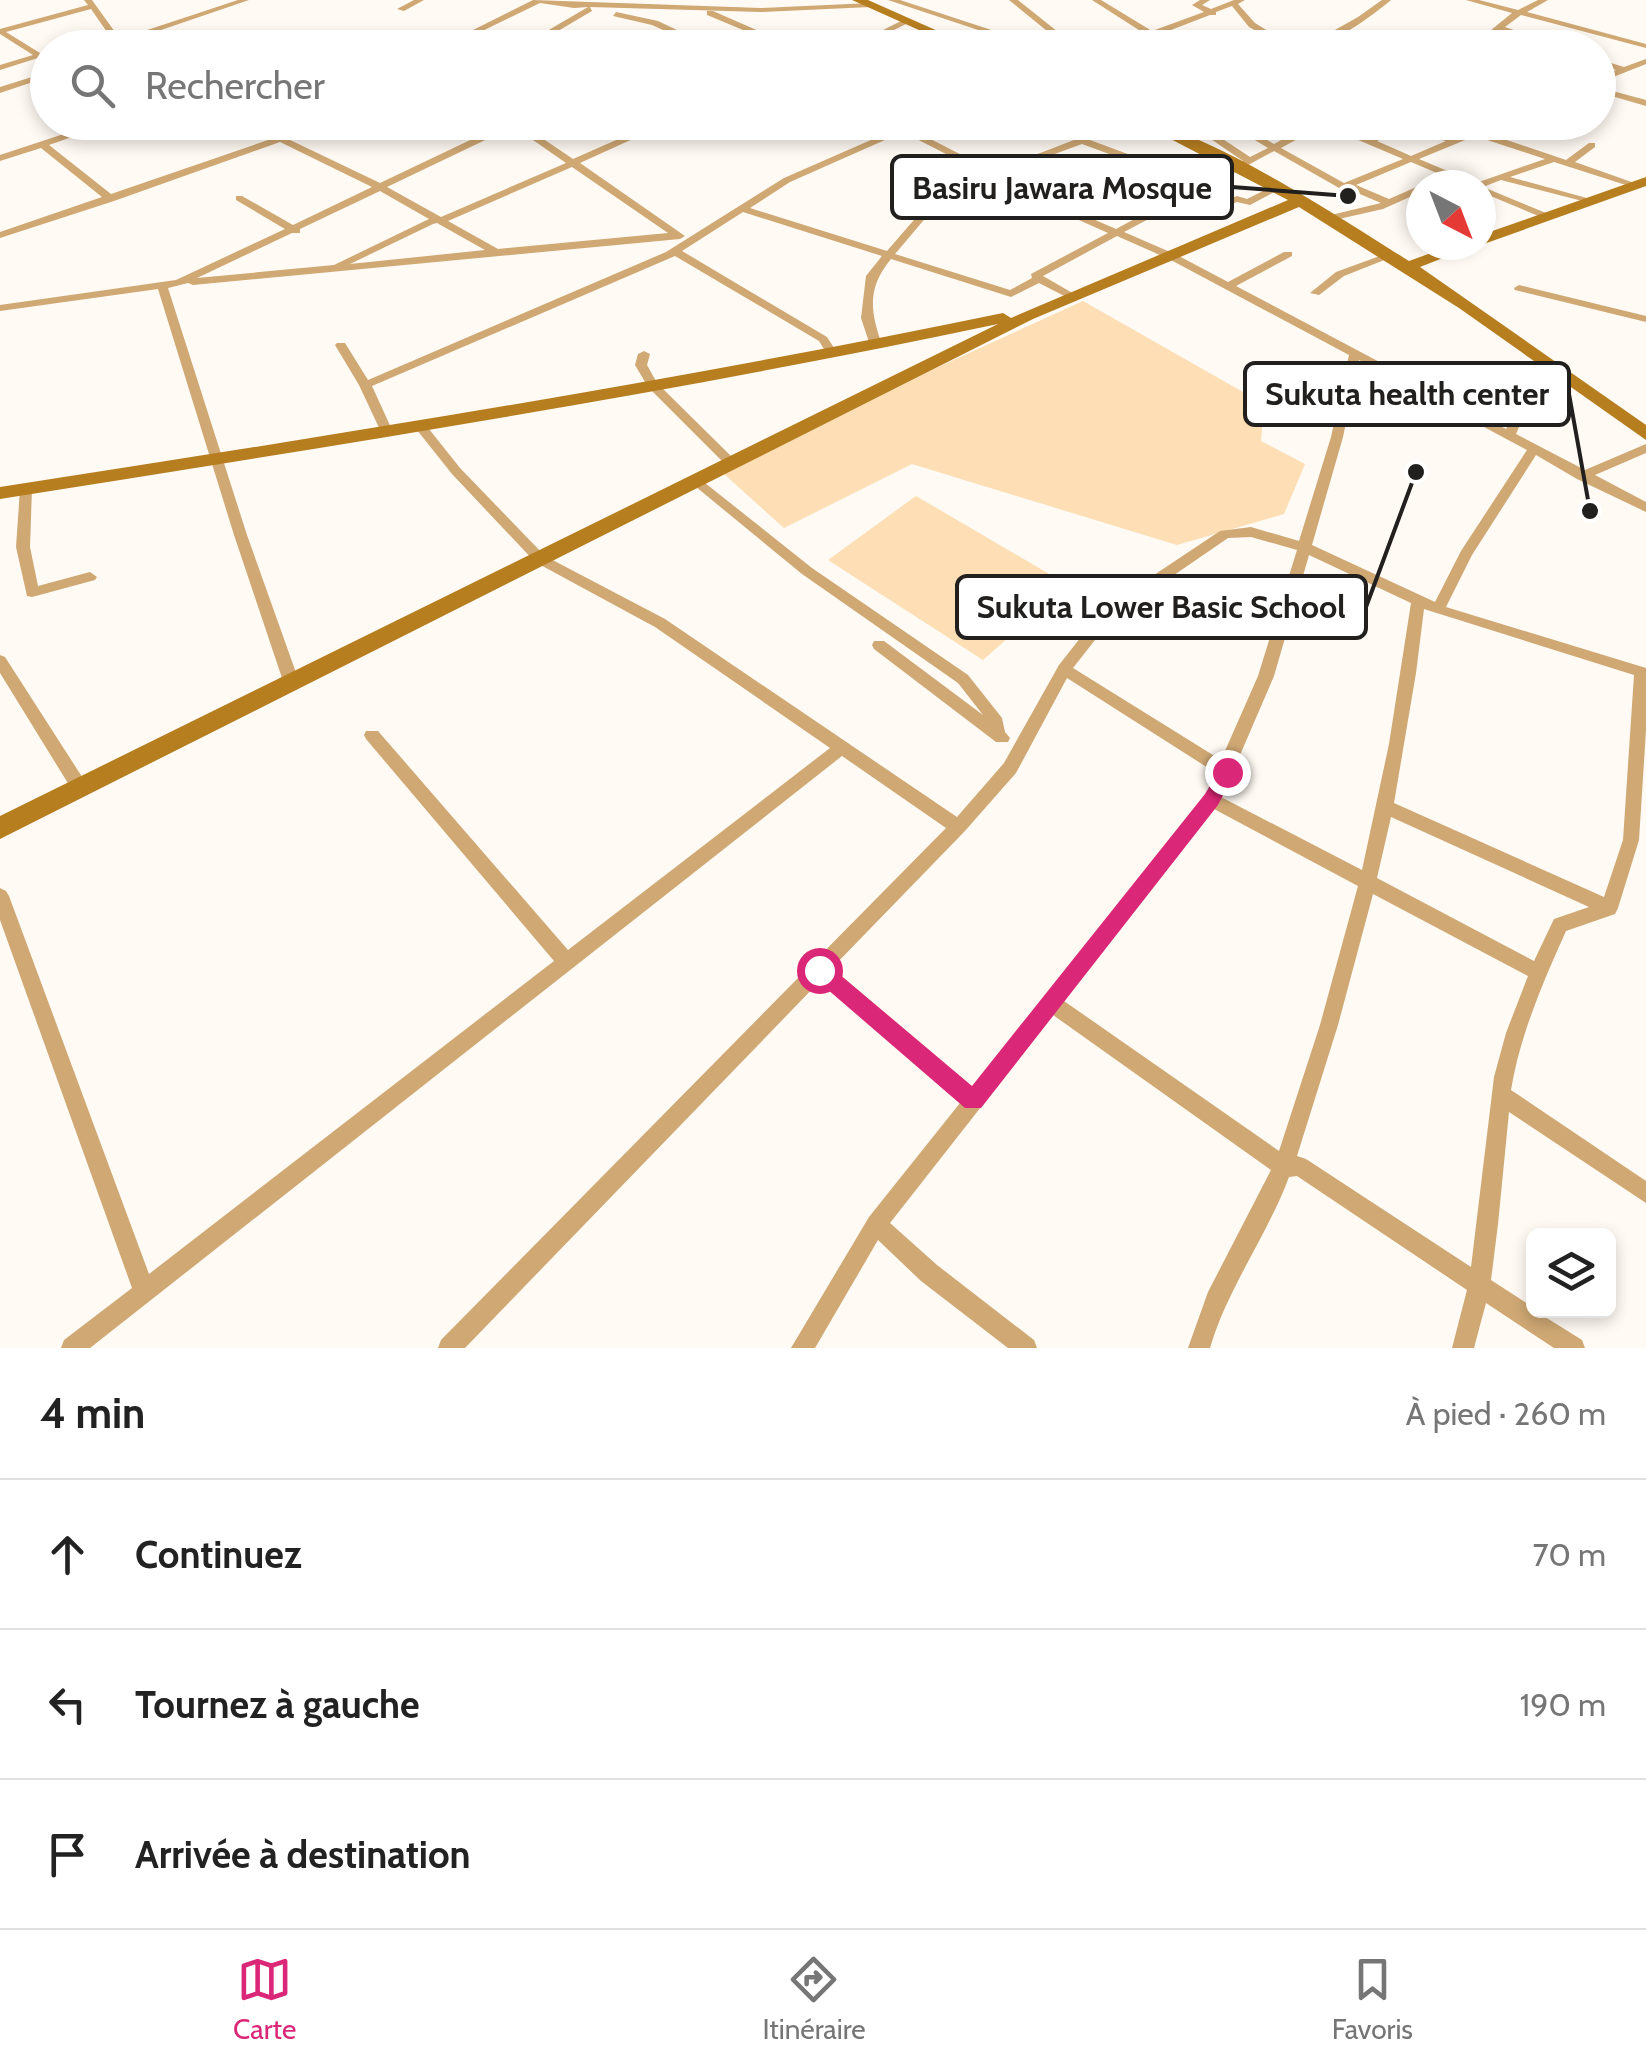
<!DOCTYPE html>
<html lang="fr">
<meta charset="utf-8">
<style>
:root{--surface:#fff;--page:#f6f6f6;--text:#222;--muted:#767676;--line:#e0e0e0;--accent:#db2777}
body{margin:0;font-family:Cabin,sans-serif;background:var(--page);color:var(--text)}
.controls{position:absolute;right:30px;bottom:30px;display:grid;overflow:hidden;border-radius:15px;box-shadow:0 5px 15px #0003}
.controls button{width:90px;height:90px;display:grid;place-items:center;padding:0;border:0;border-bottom:2px solid var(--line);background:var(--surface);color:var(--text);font:50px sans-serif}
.compass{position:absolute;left:1406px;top:170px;width:90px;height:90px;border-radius:50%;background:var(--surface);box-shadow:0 5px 15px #0003;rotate:138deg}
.stop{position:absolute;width:30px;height:30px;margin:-22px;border:8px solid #db2777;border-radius:50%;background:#fff}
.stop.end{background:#db2777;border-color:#fff;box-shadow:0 2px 10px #0008}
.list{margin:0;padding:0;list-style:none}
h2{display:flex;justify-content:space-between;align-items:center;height:130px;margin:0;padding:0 40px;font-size:42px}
h2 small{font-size:32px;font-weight:400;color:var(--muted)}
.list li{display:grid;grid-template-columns:65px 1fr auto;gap:30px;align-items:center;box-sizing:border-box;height:150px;padding:0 40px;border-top:2px solid var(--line)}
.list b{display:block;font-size:38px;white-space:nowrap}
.list em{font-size:32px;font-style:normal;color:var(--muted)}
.icon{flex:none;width:55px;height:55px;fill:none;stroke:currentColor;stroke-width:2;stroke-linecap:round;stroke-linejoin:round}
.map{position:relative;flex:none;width:1646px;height:1348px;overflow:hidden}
.search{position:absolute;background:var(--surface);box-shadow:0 5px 15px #0003;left:30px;right:30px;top:30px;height:110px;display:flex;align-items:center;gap:25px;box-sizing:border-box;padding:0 35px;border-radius:55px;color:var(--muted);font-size:38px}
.sheet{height:580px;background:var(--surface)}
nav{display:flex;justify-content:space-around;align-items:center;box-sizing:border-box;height:140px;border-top:2px solid var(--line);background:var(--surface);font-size:28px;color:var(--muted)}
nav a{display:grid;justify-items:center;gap:5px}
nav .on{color:var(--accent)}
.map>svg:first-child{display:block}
.green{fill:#fddeb5}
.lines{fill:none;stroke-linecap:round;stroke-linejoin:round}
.street{fill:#cfa874;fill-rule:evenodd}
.secondary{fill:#b77e20;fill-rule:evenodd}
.route{fill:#db2777}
.leader{fill:none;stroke:#22201e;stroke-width:4}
.callout-dot{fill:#22201e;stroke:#fff;stroke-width:4}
.callout{fill:#fff;stroke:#22201e;stroke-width:4}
.callout-label{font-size:32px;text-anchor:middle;font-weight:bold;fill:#22201e}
</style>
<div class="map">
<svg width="1646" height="1348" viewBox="0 0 1646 1348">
<rect width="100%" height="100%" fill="#fffaf3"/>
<path class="green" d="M1083 301 1264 404 1261 441 1305 464 1284 514 1177 545 912 464 784 528 724 474 936 368Z
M916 496 1068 585 983 660 828 560Z"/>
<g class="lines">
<path class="street" d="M84 0H92L120 39 238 0H249L123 43 126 48 113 45 110 36 75 48H61L107 32 91 9 6 32 40 53 47 52 48 63 38 58 0 70V65L33 55 0 34V29L88 5Z
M414 0H424L404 11 397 9Z
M533 0 761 8 871 3 875 5 871 7 761 12 590 7 592 11 529 48H518L588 7 574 8 540 3 470 37 463 35Z
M888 0H900L1046 48H1032Z
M1009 0H1018L1078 48H1068Z
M1092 0H1101L1152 31 1204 12 1192 5 1200 0H1210L1202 5 1211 9 1234 0H1245L1238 4 1255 23 1273 34 1242 45 1245 48H1236L1234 42 1262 34 1249 27 1232 6 1216 12V15H1210L1158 35 1178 48H1168L1147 36 1123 48H1112L1142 32Z
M1382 0H1391C1372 16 1329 48 1303 48L1358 17Z
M1466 0H1479L1518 10 1538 0H1548L1527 12 1646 44V48L1521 15 1505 27 1566 48H1553L1500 30 1479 48H1469L1512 13Z
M707 11H713L798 48H786L707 15Z
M616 12 658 21 715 48H703L652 25 613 16Z
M905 19 912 21 858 48H847Z
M365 34H371L405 48H392L365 38Z
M1364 39 1388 46 1389 48H1376L1361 43V39Z
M1598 59 1624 67 1646 59V64L1598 83V78L1616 70 1598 64Z
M48 72V77L0 93V87Z
M1598 87 1646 100V106L1598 92Z
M100 122H114L49 145 111 194 274 138 250 122H261L282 135 311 122H324L288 139 380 183 508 122H520L509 128 539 136 573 159 657 122H670L580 163 685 236 680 239 193 285 188 283 168 288 247 535 299 681 296 685H286L283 681 234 535 158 289 0 311V305L176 280 285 229 236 200V196H242L293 225 372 187 280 142 114 201 0 238V232L102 197 41 148 0 161V155ZM502 132 533 140 566 163 441 217 387 187ZM572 167 668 233 498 249 448 221ZM380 191 429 219 334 265 197 278 292 233H300V229ZM437 223 485 250 350 264 433 224Z
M756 122H768L777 128 770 130Z
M886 122H898L904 125 910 122H923L911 129 993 171 1074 140 1028 122H1042L1082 137 1122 122H1135L1090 140 1203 182 1243 161 1186 122H1197L1250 157 1268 148 1225 122H1236L1274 144C1322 118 1318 117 1369 138L1400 126 1454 138 1491 122H1504L1483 132 1566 160 1589 143H1595V147L1575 162 1640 185 1632 187 1554 162 1510 177 1594 200V204L1501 180 1483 187 1551 215V219L1548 220 1481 192V185H1465L1411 162 1356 185 1389 199 1421 185V192L1383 209 1330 221 1327 220V216L1381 203 1348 189H1341L1274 151 1184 200 1206 207 1237 196 1247 199 1277 184 1282 187 1280 189 1250 205 1237 202 1206 213 1177 204 1124 232 1177 255 1228 282 1284 252H1292V256L1236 286 1506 429 1519 401H1527L1529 404 1516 434 1585 470 1646 444V453L1595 475 1646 502V512L1577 479 1536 455 1472 555 1446 607 1646 668V730L1639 840 1618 908 1615 914 1566 931C1543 982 1520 1035 1511 1090L1646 1181V1203L1509 1112 1498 1224 1491 1280 1534 1308V1310L1582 1340 1585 1348H1554L1486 1303 1474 1348H1452L1467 1290 1297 1176 1289 1177C1267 1236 1228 1287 1210 1348H1188L1208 1292 1271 1170 1053 1015 890 1223 937 1265 1034 1340 1037 1348H1008L921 1281 878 1240 815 1348H791L869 1217 960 1103 820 981 465 1348H438L441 1340 946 828 842 756 90 1348H61L64 1340 132 1288 0 920V888L6 891 9 896 149 1274 554 961 366 739 364 735 366 731H378L568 950 830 748 655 627 535 562 452 474 417 430V424H425L460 468 545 556 665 619 957 817 1004 763 1059 665 1103 609 1220 531 1251 527 1299 541 1331 437 1349 355 1169 259 1117 236 1043 276 1076 295 1077 297 1072 300 1039 283 1011 297 891 259C867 288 870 311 882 345L876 348 870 345 861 318 866 276 882 256 743 212 682 251 827 337 838 354 836 356H828L819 341 675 256 372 386 393 432 387 436 381 432 359 385 335 345 337 343H345L368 380 666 252 784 178 896 129ZM1323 125 1403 159 1344 183 1281 148ZM903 132 985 174 939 191 887 251 750 208 790 182ZM1401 132 1446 141 1411 156 1377 141ZM1475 136 1545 159 1476 183 1419 159ZM1082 144 1196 186 1171 199 1142 187 1148 182V178C1112 166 1088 176 1052 155ZM1044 158C1082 180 1100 171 1137 181 1125 189 1105 200 1089 198 1071 196 1072 194 1055 202L1000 174ZM992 178 1052 208 1108 233 1031 274 1032 278 1010 290 895 254 945 195ZM1137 191 1164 203 1116 229 1063 206 1074 200 1093 205ZM1359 360 1527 450 1461 551 1435 602 1312 545 1343 437ZM1251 537 1297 550 1258 676 1221 760 1073 668 1113 617 1228 538ZM1309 555 1411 603 1389 744 1362 870 1221 797 1230 778 1235 772 1234 769 1274 676ZM1424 609 1634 675 1623 840 1604 897 1394 803 1416 673ZM1067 678 1216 773 1206 796 972 1087 832 968 964 832 1016 773ZM1214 809 1358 886 1320 1025 1279 1151 1064 1001ZM1391 817 1589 907 1554 919 1534 961 1377 878ZM1373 894 1528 976 1506 1033 1494 1077 1471 1267 1306 1159 1297 1156 1338 1025Z
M1388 253 1397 255 1344 276 1319 295 1310 293 1336 272Z
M1519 285 1646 316V322L1515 290 1514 288Z
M644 351 650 354 647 365 657 383 733 458V464H725L648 387 635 365 638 354Z
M695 475 812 568 968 675 1002 718 1005 732 1010 738 1008 742H996L874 649 872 645 874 641H884L983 715 958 683 802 574 690 482 689 479Z
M26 485 32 489 30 547 38 586 90 572 97 577 95 580 32 597 27 596 16 547 20 489Z
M0 655 5 657 86 783 88 788 86 793 80 795 74 793 0 673Z"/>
<path class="secondary" d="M852 0H868L976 48H959Z
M1138 122C1195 122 1355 227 1409 261L1453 245H1476L1420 267 1646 425V440L1459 308 1299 207 1033 319 0 839V816L998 324C667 394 334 446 0 499V487C335 435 671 382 1003 313L1011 318 1288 200Z
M1646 177V186L1481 245V235Z"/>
</g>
<path class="route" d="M1227 765 1235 772 1218 805 981 1108H965L812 976V963H826L972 1086 1205 794 1221 767Z"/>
<path class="leader" d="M1348 196L1232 187M1590 511L1569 394M1416 472L1366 607"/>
<g class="callout-dot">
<circle cx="1348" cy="196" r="10"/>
<circle cx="1590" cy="511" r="10"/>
<circle cx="1416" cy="472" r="10"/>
</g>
<g class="callout">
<rect x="892" y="156" width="340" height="62" rx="10"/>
<rect x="1245" y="363" width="324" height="62" rx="10"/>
<rect x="957" y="576" width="409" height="62" rx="10"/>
</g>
<g class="callout-label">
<text x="1062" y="199">Basiru Jawara Mosque</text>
<text x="1407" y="405">Sukuta health center</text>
<text x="1161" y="618">Sukuta Lower Basic School</text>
</g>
</svg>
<div class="controls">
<button><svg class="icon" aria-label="layers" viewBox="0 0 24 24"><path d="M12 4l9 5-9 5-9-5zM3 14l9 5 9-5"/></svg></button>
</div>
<svg class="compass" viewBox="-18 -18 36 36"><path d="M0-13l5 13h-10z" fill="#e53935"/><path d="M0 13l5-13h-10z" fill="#767676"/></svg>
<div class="stop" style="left:819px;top:970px"></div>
<div class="stop end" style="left:1227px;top:772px"></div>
<div class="search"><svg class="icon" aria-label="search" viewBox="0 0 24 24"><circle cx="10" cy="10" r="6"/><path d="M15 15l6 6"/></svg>Rechercher</div>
</div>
<section class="sheet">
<h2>4 min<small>À pied · 260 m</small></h2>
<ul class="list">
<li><svg class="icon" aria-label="ahead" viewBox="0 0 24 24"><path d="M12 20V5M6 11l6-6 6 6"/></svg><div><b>Continuez</b></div><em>70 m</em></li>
<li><svg class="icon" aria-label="left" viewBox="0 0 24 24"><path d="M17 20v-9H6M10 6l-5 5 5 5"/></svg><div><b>Tournez à gauche</b></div><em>190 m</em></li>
<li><svg class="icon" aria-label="arrive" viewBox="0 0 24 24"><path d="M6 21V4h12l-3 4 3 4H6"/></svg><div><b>Arrivée à destination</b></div></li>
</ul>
</section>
<nav>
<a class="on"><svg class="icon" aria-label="map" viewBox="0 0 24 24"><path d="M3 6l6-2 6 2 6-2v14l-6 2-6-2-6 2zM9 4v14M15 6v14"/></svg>Carte</a>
<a><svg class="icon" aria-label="directions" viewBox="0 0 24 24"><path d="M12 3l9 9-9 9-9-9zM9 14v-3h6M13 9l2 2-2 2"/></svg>Itinéraire</a>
<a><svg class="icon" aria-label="saved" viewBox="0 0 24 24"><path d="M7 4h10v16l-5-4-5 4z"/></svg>Favoris</a>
</nav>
